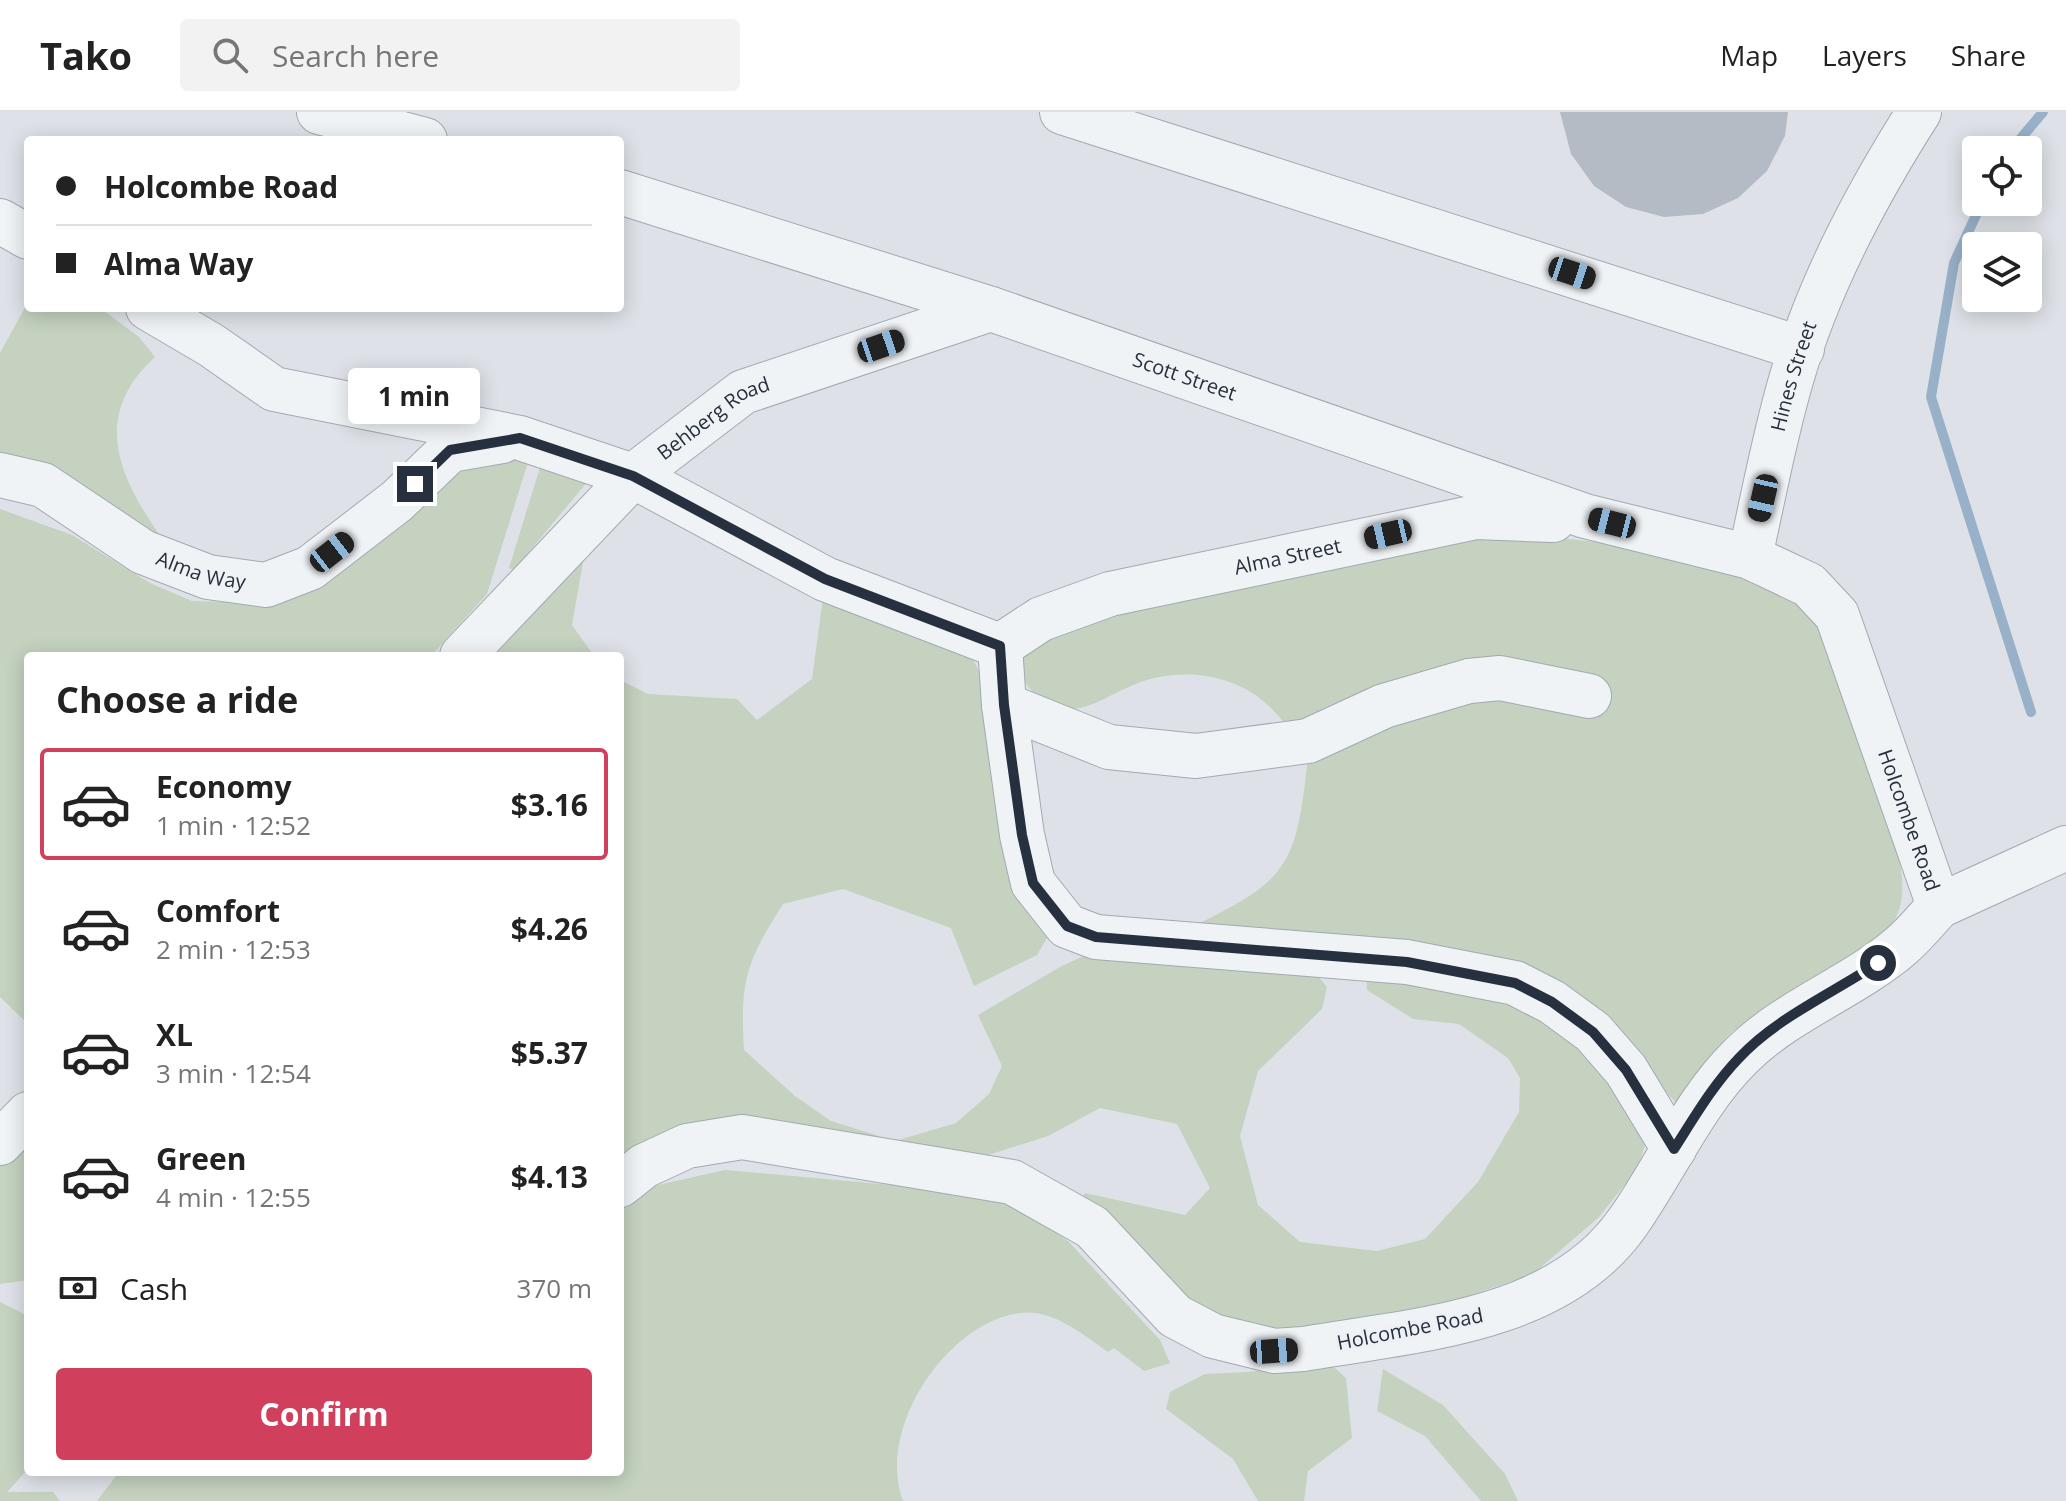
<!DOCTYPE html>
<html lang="en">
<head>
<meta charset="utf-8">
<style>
	body { margin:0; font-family:"Open Sans",sans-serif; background:#f2f2f2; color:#222; height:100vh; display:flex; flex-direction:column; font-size:30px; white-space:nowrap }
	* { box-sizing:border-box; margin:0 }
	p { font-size:26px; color:#767676 }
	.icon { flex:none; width:44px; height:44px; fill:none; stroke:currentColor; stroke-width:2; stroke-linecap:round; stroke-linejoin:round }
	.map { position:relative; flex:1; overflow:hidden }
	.sheet { position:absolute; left:24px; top:540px; width:600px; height:824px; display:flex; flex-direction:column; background:#fff; border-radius:8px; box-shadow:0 4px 20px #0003 }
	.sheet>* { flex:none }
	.hud { position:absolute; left:24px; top:24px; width:600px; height:176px; border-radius:8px; box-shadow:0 4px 20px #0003; display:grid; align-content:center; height:176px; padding:0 32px; background:#fff }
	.fabs { position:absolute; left:1962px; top:24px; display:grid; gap:16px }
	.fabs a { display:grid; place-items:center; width:80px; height:80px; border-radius:8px; background:#fff; box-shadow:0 4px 20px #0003; font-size:40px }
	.end { position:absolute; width:36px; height:36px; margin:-18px; border:10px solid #27303f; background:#fff; box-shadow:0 0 0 4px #fff }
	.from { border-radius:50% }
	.bubble { position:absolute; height:56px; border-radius:8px; background:#fff; box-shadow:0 4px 20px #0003; font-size:26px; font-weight:700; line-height:56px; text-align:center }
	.car { position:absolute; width:24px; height:48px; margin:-24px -12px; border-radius:10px; box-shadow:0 0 6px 2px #0007; background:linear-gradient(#222 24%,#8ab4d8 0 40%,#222 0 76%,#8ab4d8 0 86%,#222 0) }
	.hud b { display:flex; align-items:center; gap:28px; height:76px; font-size:30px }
	.hud b+b { border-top:2px solid #e0e0e0 }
	.hud i { width:20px; height:20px; background:#222 }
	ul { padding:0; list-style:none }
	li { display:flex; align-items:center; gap:24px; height:112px; margin:0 16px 12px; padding:0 16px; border:4px solid transparent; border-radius:8px }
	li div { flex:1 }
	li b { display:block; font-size:30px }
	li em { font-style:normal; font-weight:700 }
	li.on { border-color:#d03f5b }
	li>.icon { width:72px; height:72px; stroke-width:1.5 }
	h2 { padding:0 32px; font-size:36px; line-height:96px }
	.pay { display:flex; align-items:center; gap:20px; height:88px; padding:0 32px; font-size:30px }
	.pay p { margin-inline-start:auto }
	.cta { display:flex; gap:16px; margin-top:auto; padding:16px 32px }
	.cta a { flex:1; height:92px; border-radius:8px; background:#d03f5b; color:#fff; font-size:32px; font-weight:700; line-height:92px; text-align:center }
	header { display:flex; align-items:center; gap:48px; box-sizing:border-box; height:112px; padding:0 40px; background:#fff; border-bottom:2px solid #e0e0e0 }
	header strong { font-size:38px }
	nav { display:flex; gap:44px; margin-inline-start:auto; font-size:28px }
	.search { width:560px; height:72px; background:#f2f2f2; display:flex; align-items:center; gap:20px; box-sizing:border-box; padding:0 28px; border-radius:8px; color:#767676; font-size:30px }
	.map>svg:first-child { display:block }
	.green { fill:#c4d2bf }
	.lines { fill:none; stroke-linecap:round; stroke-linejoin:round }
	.stream { stroke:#98b1c9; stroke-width:10 }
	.building { fill:#b5bbc5 }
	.minor-casing { stroke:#a3a9b2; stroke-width:46 }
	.minor { stroke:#f0f3f6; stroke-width:44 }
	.route { stroke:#27303f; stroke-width:10 }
	.labels { text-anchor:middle; stroke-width:6; stroke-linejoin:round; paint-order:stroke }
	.street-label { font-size:20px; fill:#27303f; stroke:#edf1f5 }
</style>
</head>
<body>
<header>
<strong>Tako</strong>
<div class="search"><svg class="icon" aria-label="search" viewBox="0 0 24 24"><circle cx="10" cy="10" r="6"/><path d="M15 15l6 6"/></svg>Search here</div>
<nav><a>Map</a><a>Layers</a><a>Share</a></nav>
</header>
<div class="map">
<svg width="2066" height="1389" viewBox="0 0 2066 1389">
	<rect width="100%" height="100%" fill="#dee2e8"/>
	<g class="green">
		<path d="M28,190v6h72l39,29 16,20c-75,68 -24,139 23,204l-178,-79v-129z"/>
		<path d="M509,346l19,4 -41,132 -56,62h-403v380l-1,-13 -27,-26v-488l72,26 78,48 42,18 64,2 187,-124 46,-18z"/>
		<path d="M542,349l51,14 -79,95 -5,-2z"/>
		<path d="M1498,422c94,7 275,13 328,104 7,11 10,27 15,40 11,32 22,65 33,97 12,36 40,104 23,140 -21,47 -118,86 -161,114 -19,13 -43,56 -58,76l-82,-90 -414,-83c105,-52 114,-59 126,-176 -12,-16 -24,-36 -38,-49 -35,-34 -88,-40 -132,-24 -38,15 -48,31 -92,26l-27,-34 7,-32 18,-14z"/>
		<path d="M585,439l-13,74 22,31h-107z"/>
		<path d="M824,478c22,8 126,41 137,52 36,36 77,238 86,296l-10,17 -63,31 -23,-58 -108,-39 -60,15c-37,58 -43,77 -39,146l51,46 36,25 64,20 61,-18 33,-29 13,-28 -24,-51 82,-48 32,-15 222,19 13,16 -5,22 -64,62 -18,65 18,69 42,37 77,9 48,-12 53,-57 41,-70 1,-34 -12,-20 -49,-34 -46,-5 -46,-29 -1,-19 121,19 65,28 77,85 16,42 -7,23 -39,49 -66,57 -83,28 -175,31h-52l-145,-130 7,-10 100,22 25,-27 -33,-64 -77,-16 -52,28 -88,28 -230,-19 -110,27v-492l28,14 89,5 20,21 55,-41z"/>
		<path d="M28,1017v151l-28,4v-126z"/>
		<path d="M725,1058l245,22 40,10 58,39 92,99 10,23 -26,8 -30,-23 -6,4c-26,-18 -55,-43 -88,-39 -75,10 -144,118 -117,188h-806l22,-29h501v-273l20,-10z"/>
		<path d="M0,1190l28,14v153l-21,23h46l7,9h-60z"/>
		<path d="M1327,1249l19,17 6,60 -44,33 -4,30h-46l-25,-42 -67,-50 4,-17 35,-18 42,-2z"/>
		<path d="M1383,1257l60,36 62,69 13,27h-37l-56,-65 -48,-25z"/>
	</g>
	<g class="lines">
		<g class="stream">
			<path d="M2011,38l32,-38"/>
			<path d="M1982,90l-28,61 -23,134 100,315"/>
		</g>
	</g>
	<path class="building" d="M1560,0h228l-3,24 -18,35 -29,27 -35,16 -39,3 -38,-10 -32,-21 -23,-32z"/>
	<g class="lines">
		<defs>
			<g id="minor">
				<path d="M319,0l106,28"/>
				<path d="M1062,0l740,237"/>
				<path id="s1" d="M620,80l371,117 594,207 165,41 59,28 28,30 102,291c-12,13 -24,28 -38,40 -49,42 -114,64 -160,110 -47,46 -75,112 -113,166 -70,101 -215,108 -325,127l-29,2 -61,-15 -38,-20 -83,-89 -80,-45 -270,-45 -55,9 -43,20 -24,19"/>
				<path d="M0,109l28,16"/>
				<path d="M148,196l63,37 63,44 246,49 113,38 192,103 175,67"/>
				<path id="s2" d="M0,363l43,10 100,67 65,25 58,8 44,-17 87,-67 53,-51 52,-9"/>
				<path id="s3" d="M1750,445c13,-59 24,-119 41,-177 27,-95 75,-185 128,-268"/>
				<path d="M1000,534l4,59 18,130 11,48 34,43 29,11 311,25 108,21 37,19 41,30 33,38 48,79"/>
				<path id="s4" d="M1000,534l41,-27 69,-25 366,-77 77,3"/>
				<path id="s5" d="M462,544l171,-180 110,-84 248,-83"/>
				<path d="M1004,593l105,42 87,9 112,-15 76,-35 85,-25 31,-3 89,18"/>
				<path d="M1939,794l127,-58"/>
				<path d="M0,1031l28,-29"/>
			</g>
		</defs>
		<use href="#minor" class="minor-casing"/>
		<use href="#minor" class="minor"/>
	</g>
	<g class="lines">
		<path class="route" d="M415,372l35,-34 70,-12 113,38 192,103 175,67 4,59 18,130 11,48 34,43 29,11 311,25 108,21 37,19 41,30 33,38 48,79c20,-31 39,-64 65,-91 37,-40 94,-65 139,-95"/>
	</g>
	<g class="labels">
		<g class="street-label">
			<text dy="7" stroke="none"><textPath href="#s1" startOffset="594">Scott Street</textPath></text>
			<text dy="7" stroke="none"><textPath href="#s3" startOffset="186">Hines Street</textPath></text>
			<text dy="7" stroke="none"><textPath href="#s5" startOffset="348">Behberg Road</textPath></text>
			<text dy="7" stroke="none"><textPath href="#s4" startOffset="304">Alma Street</textPath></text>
			<text dy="7" stroke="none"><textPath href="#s2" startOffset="226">Alma Way</textPath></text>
			<text dy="7" stroke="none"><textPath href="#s1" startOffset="1512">Holcombe Road</textPath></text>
			<text transform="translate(1410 1217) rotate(-11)" y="7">Holcombe Road</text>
		</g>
	</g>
</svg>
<div class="fabs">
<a><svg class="icon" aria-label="locate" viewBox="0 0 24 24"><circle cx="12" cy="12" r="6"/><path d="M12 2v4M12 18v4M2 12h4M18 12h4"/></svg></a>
<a><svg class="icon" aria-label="layers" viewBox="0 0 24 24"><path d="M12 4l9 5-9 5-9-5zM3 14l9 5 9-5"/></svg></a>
</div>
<i class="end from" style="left:1878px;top:851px"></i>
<i class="end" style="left:415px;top:372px"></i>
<div class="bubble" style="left:348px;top:256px;width:132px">1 min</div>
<i class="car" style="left:1572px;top:161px;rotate:108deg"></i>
<i class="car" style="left:881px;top:234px;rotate:71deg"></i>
<i class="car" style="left:1763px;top:386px;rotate:193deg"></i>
<i class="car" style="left:1612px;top:411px;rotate:284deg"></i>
<i class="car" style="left:1388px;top:422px;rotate:257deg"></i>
<i class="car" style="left:332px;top:440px;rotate:52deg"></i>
<i class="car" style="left:1274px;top:1239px;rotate:86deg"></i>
<div class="hud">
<b><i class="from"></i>Holcombe Road</b>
<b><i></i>Alma Way</b>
</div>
<section class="sheet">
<h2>Choose a ride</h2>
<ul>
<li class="on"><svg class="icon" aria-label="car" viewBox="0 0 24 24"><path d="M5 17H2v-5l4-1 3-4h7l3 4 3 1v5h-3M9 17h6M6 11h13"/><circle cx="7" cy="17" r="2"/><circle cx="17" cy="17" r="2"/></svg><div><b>Economy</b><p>1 min · 12:52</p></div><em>$3.16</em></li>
<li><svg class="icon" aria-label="car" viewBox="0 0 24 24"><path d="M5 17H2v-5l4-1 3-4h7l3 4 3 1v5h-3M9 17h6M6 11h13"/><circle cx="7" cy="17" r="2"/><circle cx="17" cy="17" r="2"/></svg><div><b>Comfort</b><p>2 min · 12:53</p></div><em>$4.26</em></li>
<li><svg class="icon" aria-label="car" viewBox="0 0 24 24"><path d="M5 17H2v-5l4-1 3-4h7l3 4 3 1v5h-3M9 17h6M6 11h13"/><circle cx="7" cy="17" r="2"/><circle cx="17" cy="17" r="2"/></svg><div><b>XL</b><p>3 min · 12:54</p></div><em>$5.37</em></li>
<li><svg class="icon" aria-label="car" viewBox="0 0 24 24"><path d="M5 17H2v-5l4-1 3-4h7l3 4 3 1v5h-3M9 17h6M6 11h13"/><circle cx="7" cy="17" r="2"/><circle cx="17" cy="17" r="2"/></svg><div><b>Green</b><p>4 min · 12:55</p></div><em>$4.13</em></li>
</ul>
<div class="pay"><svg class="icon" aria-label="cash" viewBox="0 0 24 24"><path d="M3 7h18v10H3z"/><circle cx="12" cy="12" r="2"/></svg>Cash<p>370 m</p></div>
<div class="cta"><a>Confirm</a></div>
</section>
</div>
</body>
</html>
